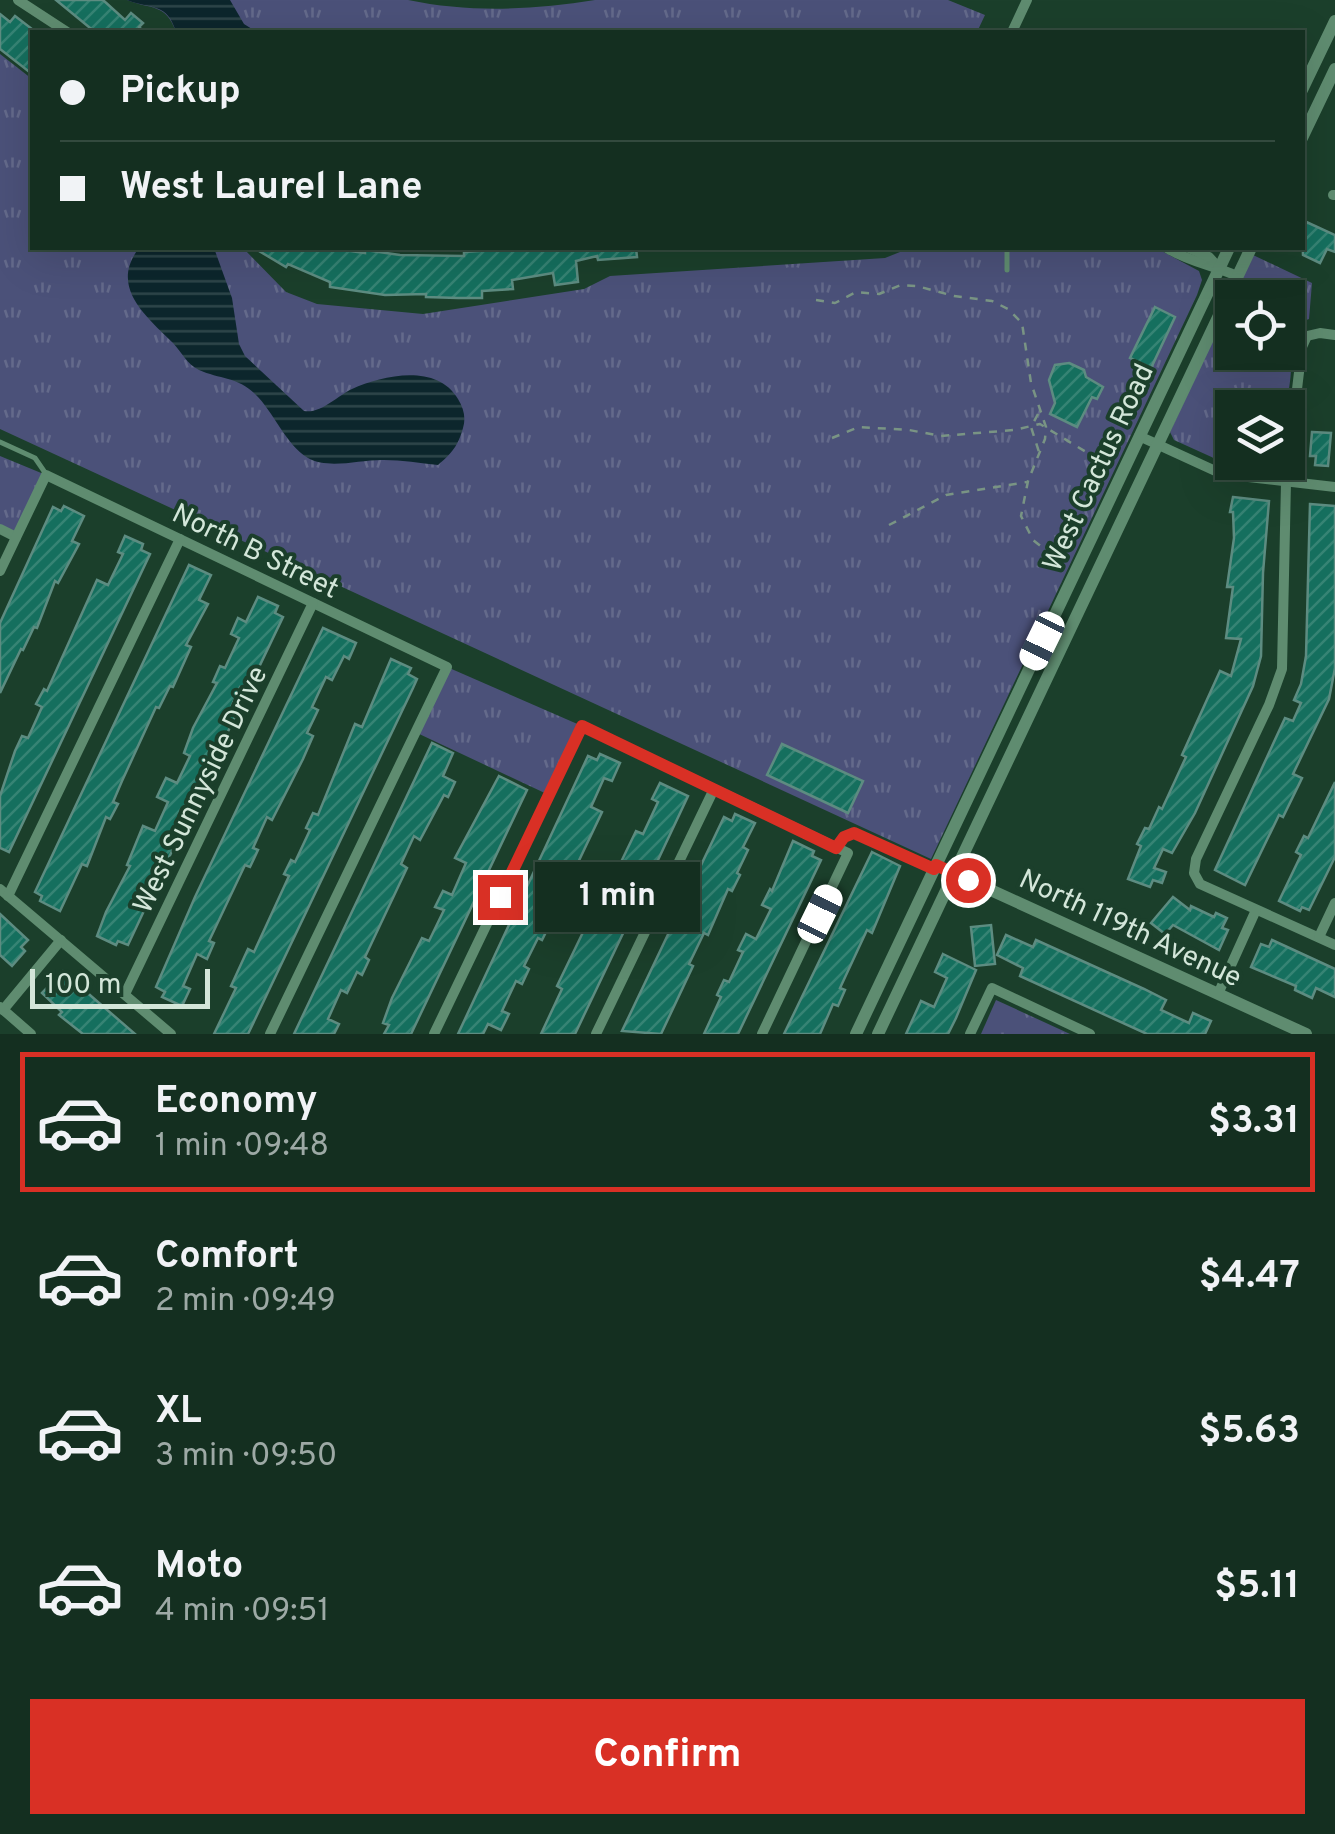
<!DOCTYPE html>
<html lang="en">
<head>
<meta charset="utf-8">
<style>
	body { margin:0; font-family:Overpass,sans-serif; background:#213b2d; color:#f1f3f6; height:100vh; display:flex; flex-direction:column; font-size:38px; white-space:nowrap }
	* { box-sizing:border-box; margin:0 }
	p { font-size:32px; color:#9da9a5 }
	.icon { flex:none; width:55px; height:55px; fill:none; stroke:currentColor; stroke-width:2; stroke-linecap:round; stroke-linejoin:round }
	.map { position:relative; height:1034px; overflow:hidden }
	.details { display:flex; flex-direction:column; background:#142f20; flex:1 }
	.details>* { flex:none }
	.banner { position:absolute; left:30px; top:30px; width:1275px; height:220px; border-radius:0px; box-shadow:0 10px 40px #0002,0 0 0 2px #334a3e; display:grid; align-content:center; height:220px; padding:0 30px; background:#142f20 }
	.fabs { position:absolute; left:1215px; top:280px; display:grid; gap:20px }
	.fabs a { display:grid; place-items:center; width:90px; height:90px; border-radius:0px; background:#142f20; box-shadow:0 10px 40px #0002,0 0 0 2px #334a3e; font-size:50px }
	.scale { position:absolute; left:30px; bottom:25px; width:180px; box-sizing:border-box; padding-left:10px; border:5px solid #d3e6d9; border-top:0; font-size:28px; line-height:35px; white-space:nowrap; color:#d3e6d9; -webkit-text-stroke:8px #1b3f2b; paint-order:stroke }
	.end { position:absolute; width:45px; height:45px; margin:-22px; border:12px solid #d93025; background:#fff; box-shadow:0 0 0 5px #fff }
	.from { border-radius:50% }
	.bubble { position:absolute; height:70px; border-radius:0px; background:#142f20; box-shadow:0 10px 40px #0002,0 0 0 2px #334a3e; font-size:32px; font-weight:700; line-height:70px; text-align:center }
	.car { position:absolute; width:30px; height:60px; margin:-30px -15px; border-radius:12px; box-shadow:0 0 8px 2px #0007; background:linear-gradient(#fff 24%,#345 0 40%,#fff 0 76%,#345 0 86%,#fff 0) }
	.banner b { display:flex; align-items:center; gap:35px; height:95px; font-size:38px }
	.banner b+b { border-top:2px solid #334a3e }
	.banner i { width:25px; height:25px; background:#f1f3f6 }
	ul { padding:18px 0 0; list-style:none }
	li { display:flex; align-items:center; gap:30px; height:140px; margin:0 20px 15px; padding:0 10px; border:5px solid transparent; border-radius:0px }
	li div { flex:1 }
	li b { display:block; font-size:38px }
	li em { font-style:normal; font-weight:700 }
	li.selected { border-color:#d93025 }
	li>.icon { width:90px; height:90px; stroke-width:1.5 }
	.action { display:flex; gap:20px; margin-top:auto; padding:20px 30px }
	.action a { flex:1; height:115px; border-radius:0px; background:#d93025; color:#fff; font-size:40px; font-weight:700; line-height:115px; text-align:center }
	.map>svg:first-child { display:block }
	.grass { fill:url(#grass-tufts) }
	.water { fill:url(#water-rules) }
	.building { fill:url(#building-hatch); stroke:#5d8c81; stroke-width:2.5 }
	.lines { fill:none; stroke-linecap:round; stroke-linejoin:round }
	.path { stroke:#799484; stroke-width:2.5; stroke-dasharray:8 8; stroke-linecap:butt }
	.service { stroke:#5f8c70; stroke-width:5 }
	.minor { stroke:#5f8c70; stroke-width:10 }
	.tertiary { stroke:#5f8c70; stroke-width:12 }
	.route { stroke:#d93025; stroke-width:12 }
	.labels { text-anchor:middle; stroke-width:8; stroke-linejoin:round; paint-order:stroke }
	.street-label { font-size:28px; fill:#d3e6d9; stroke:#1b3f2b }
</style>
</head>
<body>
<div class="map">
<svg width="1335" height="1034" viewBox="0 0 1335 1034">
	<defs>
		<pattern id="grass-tufts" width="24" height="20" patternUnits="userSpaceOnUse" patternTransform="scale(2.5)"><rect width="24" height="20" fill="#4b5179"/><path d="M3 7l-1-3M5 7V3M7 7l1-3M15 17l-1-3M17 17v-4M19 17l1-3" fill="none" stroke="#646a8b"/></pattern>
		<pattern id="water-rules" width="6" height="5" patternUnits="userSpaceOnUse" patternTransform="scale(2.5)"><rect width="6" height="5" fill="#0c262c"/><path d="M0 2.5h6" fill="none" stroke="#2e464a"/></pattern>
		<pattern id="building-hatch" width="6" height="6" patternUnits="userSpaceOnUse" patternTransform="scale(2.5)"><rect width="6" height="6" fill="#156f5e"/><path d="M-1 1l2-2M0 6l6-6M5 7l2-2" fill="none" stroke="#368474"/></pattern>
	</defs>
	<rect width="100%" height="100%" fill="#1b3f2b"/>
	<g class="grass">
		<path d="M127,0h281c62,13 124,10 187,0h353l37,15 -8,17h-801c-10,-29 -24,-22 -49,-32z"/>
		<path d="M0,54l32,25v169h211l43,44 31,12 106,10 161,-25 26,-13 275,-18 15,-6 2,-4h254l43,23 3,9 -5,15 -266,564 -931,-430z"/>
		<path d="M1253,255l59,28 -3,36c-25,8 -17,28 -18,48 0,13 -3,27 -5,40l-54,1v54l48,1 -8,6 -45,-5 -53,-24 -4,-8 62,-134v54h56v-54h-55z"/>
		<path d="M0,456l46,19 -30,62 -16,-8z"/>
		<path d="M447,667l135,59 -33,69 -134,-63z"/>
		<path d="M996,1000l74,34h-89z"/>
	</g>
	<g class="water">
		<path d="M127,0h103l14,24 13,8h-81c-9,-30 -24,-22 -49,-32z"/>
		<path d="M139,248h75l18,50 7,46 6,12 59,55c17,3 33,-15 48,-22 31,-14 85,-26 106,10 6,10 8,19 5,29 -5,18 -11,25 -25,37 -18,-2 -36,-5 -54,-5 -22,-1 -55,10 -76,-2 -23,-14 -34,-46 -53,-64 -17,-17 -36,-15 -56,-24 -12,-6 -17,-17 -26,-27 -27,-27 -64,-56 -34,-95z"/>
	</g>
	<g class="building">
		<path d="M56,0h47l22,20 6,-7 12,10 -4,4 5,5h-49z"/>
		<path d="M0,14l10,8 5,-6 17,13v45l-32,-25z"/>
		<path d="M1302,220l33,15v17l-8,-3 -7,14 -17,-8z"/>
		<path d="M254,248h75l36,5v-3l35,5 64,1v-4l60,-4h112l1,9 -39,3 -1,-4 -21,5 2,21 -23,3 -2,-12 -41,7 1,9 -31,2v7h-24l-32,-1v-3l-41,1 -55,-8v-5l-42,-18 -2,3z"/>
		<path d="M1155,307l20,10 -24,51 -21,-10z"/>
		<path d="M1069,363l15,7 2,7 17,10 -6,12 -5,-2 -15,30 -27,-13 5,-11 -6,-23 6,-15z"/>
		<path d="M1312,432l19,1 -3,33 -13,-1 1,-9h-6z"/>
		<path d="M1233,497l36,4 -6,72 -2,83 -8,30 -58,127 -23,40 -9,-4 -9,19 12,4 -4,11 -9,-3 -3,7 -22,-8 13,-33 -4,-2 8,-16 4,1 10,-22 3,2 24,-52 -4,-2 38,-84 11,5 10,-37 -15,-1 7,-51h-6l7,-49 -1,-26h-3z"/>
		<path d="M1310,504l25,2v162l-6,31 -36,75 9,4 -19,39 -4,-2 -34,70 -30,-15 70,-152 8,3 8,-18 -7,-3 7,-16 5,-28z"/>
		<path d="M64,506l20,10 -12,25 7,3 -21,39 -3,-2 -18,47 -3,-1 -11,23 -2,-1 -21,44v-70l53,-116 8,4z"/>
		<path d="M125,536l18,8 -2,6 9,4 -141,298 -9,-4v-52l15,-45 7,-15 6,2 14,-31 -6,-3 8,-15 3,2 50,-111 11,5 15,-31 -5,-2z"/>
		<path d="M189,565l22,10 -12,25 9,4 -22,41 5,2 -18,40 -3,-1 -11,22 -3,-1 -34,74 -9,21 5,2 -8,15 -4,-2 -19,49 -5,-2 -22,47 -20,-10 2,-5 -7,-4z"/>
		<path d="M258,597l20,9 -3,7 8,4 -35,73 -8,-3 -8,18 7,3 -111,237 -10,-4 -2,4 -19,-9 9,-24 24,-46 -3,-1 16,-39 12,5 13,-29 -11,-5 9,-19 11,5 13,-27 -6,-3 9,-25 24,-45 -4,-1 7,-16 5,2 14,-30 -8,-4 7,-16 8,4z"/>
		<path d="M323,628l33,15 -7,16 -5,-3 -12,24 -6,-3 -14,30 6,3 -11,23 6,3 -10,23 -31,61 -5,-3 -14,31 5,2 -8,17 -5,-2 -36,76 5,2 -7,16 -10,-5 -14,32 7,3 -8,17 -20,-9 3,-5 -9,-5 39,-90z"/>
		<path d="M391,659l20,9 -3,6 9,5 -4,9 -165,346h-34l22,-46 -5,-2 17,-37 6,3 35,-76 -5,-2 7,-14 4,2 15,-32 -4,-2 7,-15 5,2 37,-91 7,3z"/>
		<path d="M432,743l21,10 -10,23 12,6 -7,15 -4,-2 -24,45 -6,-4 -13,28 6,4 -42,89 4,3 -7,15 -5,-3 -10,21 -6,-3 -13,29 11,5 -5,10h-40z"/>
		<path d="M782,744l81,37 -15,32 -81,-38z"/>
		<path d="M600,754l20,9 -8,18 -8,-3 -13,29 11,5 -29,61 -4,-2 -24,51 5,2 -8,16 -4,-2 -14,28 5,3 -7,15 -6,-3 -14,30 7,3 -8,16 -13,-6 -5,10h-25l130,-278 9,4z"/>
		<path d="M499,776l28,14 -116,244h-27l5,-9 -6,-2 9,-25 30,-60 7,3 15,-31 -9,-3 8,-16 9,4 14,-32 -11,-5z"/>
		<path d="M1335,782v75l-26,53 -7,-3 -2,4 -21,-10 22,-46 -5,-3 8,-16 4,2z"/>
		<path d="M660,783l28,13 -30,64 -83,174h-34l21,-45 -5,-3 30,-62 3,2 46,-95 7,3 15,-32 -6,-3z"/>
		<path d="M735,814l20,9 -12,24 5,3 -11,23 3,2 -8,16 -4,-2 -20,46 -4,-2 -15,31 4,2 -32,68 -39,-3 102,-214 8,4z"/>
		<path d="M793,841l21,10 -2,5 9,4 -83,174h-34l17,-37 -4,-2 7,-15 5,2 14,-30 -5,-2 8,-16 10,5 15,-30 -9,-4 8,-16 2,2z"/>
		<path d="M872,852l28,14 -28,67 -5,-3 -27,58 5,2 -7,16 -5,-2 -13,30h-36z"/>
		<path d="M1173,897l17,13 1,-4 23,11 2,-4 11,5 -5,10 6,2 -9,20 -46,-25 -8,9 -14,-11z"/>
		<path d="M0,914l28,26 -7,7 4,4 -13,15 -12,-11z"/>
		<path d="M991,925l4,39 -20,2 -4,-39z"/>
		<path d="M1006,935l27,12 3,-7 108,49 22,11 -5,10 28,13 4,-10 18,8 -6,13h-58l-127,-58 3,-8 -26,-13z"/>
		<path d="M1272,940l63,29v28l-19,-9 -4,10 -17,-8 1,-4 -45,-19 10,-23 8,3z"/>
		<path d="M943,954l33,16 -20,48 -8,16h-42l15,-33 13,6 13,-29 -12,-6z"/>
		<path d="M63,971l28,25 44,38h-52l-24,-19 3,-3 -20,-19z"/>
	</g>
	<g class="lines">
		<g class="path">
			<path d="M816,300l19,3 21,-11 23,2 22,-9 16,1 37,10 38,5 16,8 14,14 9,60 15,44 -1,12 -17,42 -7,35 12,24 14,11"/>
			<path d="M1038,414l-7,13 8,25"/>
			<path d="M832,438l27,-11 50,3 32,6 73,-6 26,-6 61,37"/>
			<path d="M889,525l57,-30 81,-13"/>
		</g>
		<g class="service">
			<path d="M1007,248v22"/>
			<path d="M0,442l35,16 11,16"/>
			<path d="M836,847l8,-10 10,-4 77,35"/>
		</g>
		<g class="minor">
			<path d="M18,0l49,32"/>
			<path d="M1012,32l15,-32"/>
			<path d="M1333,195h2"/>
			<path d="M1167,248c22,14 46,17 70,28"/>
			<path d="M1189,248l20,9 9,10"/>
			<path d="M1335,335l-15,-2 -13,3 -5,11 -16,135 -4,187 -13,36 -73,154 -2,14 6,11 135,61"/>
			<path d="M1139,436l83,38 113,13"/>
			<path d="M0,529l16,8"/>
			<path d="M0,571l46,-96 401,192 -177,367"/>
			<path d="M0,889l171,145"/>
			<path d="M8,896l172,-357"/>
			<path d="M1319,937l16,-34"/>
			<path d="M125,994l188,-391"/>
			<path d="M1218,994l38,-84"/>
			<path d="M0,1007l31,27"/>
			<path d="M3,1010l58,-70"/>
			<path d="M434,1034l148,-308 266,127 -86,181"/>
			<path d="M596,1034l118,-245"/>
			<path d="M970,1034l22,-46 98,46"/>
		</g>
		<g class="tertiary">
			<path d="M1302,90l33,-69"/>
			<path d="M1302,138l33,-69"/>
			<path d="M949,871l357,163"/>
			<path d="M856,1034l373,-786"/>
			<path d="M878,1034l373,-786"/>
		</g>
	</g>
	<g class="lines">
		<path class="route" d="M500,897l82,-171 254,122 8,-11 10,-4 80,36 2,-4 32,15"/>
	</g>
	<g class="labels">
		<g class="street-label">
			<text transform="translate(1097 467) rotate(-65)" y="10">West Cactus Road</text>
			<text transform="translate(256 550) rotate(26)" y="10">North B Street</text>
			<text transform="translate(199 789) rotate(-64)" y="10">West Sunnyside Drive</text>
			<text transform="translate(1131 927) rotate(25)" y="10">North 119th Avenue</text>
		</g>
	</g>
</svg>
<div class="fabs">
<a><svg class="icon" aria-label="locate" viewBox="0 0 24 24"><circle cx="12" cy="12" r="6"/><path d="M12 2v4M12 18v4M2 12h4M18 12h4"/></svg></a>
<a><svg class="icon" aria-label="layers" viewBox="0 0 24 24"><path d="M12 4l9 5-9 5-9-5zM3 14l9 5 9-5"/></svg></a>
</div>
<div class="scale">100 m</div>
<i class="end from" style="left:968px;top:880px"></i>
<i class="end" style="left:500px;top:897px"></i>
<div class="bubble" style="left:535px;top:862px;width:165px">1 min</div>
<i class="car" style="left:1042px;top:641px;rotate:206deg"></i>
<i class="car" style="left:820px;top:914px;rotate:26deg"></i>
<div class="banner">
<b><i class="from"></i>Pickup</b>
<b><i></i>West Laurel Lane</b>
</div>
</div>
<section class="details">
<ul>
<li class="selected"><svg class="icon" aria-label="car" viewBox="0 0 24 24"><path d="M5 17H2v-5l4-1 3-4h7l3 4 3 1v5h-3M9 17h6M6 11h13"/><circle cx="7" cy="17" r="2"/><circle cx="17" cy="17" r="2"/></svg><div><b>Economy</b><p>1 min · 09:48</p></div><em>$3.31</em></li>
<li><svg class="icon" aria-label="car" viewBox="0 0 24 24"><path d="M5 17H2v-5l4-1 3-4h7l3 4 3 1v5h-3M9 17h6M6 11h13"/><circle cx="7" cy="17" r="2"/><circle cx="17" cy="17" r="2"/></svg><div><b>Comfort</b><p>2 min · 09:49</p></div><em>$4.47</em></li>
<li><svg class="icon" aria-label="car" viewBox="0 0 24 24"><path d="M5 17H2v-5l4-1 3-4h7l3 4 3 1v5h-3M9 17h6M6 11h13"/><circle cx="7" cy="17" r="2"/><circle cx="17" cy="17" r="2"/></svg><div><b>XL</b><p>3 min · 09:50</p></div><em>$5.63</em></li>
<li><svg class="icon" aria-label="car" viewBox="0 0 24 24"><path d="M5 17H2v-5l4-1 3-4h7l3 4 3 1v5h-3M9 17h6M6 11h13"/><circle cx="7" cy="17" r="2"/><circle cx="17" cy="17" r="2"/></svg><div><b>Moto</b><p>4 min · 09:51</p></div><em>$5.11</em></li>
</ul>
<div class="action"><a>Confirm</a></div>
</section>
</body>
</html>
